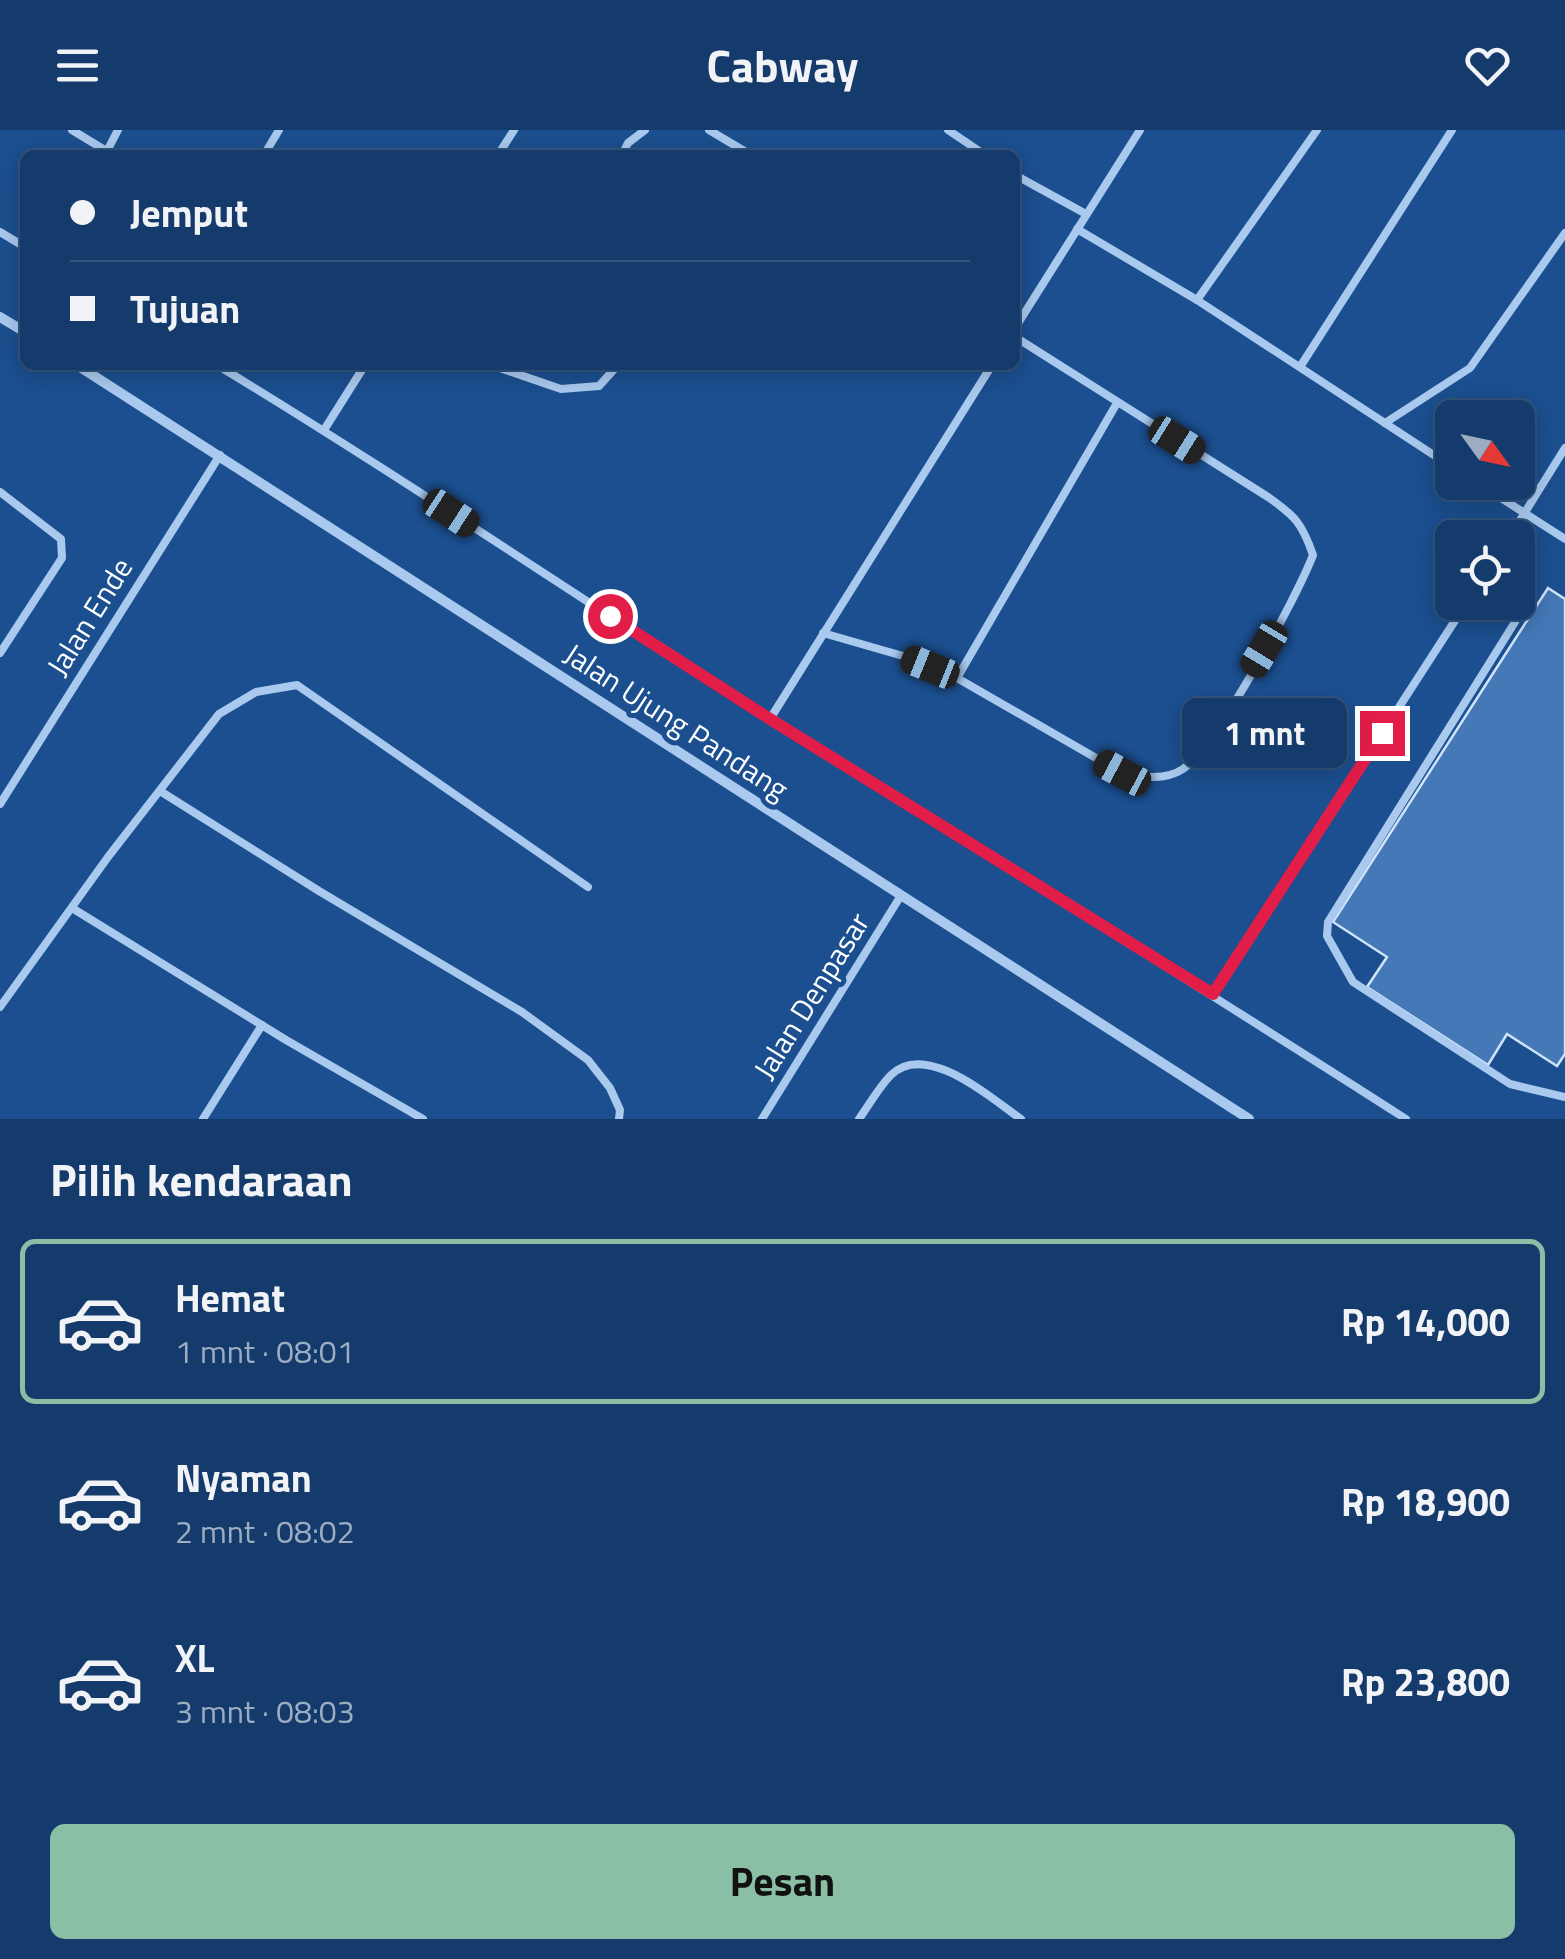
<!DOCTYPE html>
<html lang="id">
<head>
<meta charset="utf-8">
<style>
	body { margin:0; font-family:"Titillium Web",sans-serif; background:#214673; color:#f1f3f6; height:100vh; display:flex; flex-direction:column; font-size:38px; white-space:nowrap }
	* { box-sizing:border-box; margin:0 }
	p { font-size:32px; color:#9dadc1 }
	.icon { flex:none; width:55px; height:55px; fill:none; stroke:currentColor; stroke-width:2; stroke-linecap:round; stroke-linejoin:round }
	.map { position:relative; height:989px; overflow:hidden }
	.details { display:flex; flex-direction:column; background:#143b6b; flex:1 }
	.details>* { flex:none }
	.banner { position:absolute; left:20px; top:20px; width:1000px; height:220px; border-radius:15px; box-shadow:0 5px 25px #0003,0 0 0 2px #33557e; display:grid; align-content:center; height:220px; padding:0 50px; background:#143b6b }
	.needle { width:65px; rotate:123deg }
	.tools { position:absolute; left:1435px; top:270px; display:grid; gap:20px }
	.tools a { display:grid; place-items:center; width:100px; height:100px; border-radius:15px; background:#143b6b; box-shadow:0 5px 25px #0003,0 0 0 2px #33557e; font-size:50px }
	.end { position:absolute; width:45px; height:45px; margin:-22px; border:12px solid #e11d48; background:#fff; box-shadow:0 0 0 5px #fff }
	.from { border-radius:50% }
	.bubble { position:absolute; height:70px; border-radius:15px; background:#143b6b; box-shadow:0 5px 25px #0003,0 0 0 2px #33557e; font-size:32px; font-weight:700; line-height:70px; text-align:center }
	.car { position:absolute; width:30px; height:60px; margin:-30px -15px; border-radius:12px; box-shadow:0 0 8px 2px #0007; background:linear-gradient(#222 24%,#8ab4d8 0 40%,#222 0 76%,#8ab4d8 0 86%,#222 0) }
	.banner b { display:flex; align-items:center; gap:35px; height:95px; font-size:38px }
	.banner b+b { border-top:2px solid #33557e }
	.banner i { width:25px; height:25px; background:#f1f3f6 }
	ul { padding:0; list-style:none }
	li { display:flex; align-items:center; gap:30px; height:165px; margin:0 20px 15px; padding:0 30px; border:5px solid transparent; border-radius:15px }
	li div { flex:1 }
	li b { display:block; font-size:38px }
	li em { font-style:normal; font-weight:700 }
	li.on { border-color:#8abfa5 }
	li>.icon { width:90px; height:90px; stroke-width:1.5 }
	h2 { padding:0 50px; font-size:45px; line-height:120px }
	.action { display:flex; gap:20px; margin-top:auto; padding:20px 50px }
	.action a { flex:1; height:115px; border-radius:15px; background:#8abfa5; color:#111; font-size:40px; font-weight:700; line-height:115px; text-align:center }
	header { display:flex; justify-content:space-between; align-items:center; height:130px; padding:0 50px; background:#143b6b; font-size:45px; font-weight:700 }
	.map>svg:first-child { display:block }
	.building { fill:#4478b7; stroke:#cfe3fa; stroke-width:2.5 }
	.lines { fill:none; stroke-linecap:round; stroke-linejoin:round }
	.lane { stroke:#a9c9ee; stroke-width:8 }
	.street { stroke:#a9c9ee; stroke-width:10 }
	.route { stroke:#e11d48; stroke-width:12 }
	.labels { text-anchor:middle; stroke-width:10; stroke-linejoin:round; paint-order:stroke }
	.street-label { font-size:30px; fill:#fff; stroke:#1b4f8f }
</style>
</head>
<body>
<header><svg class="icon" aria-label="menu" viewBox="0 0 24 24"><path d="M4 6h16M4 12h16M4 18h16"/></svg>Cabway<svg class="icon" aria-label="heart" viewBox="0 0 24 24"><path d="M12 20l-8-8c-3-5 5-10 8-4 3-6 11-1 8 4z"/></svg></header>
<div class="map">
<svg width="1565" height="989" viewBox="0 0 1565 989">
	<rect width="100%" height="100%" fill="#1b4f8f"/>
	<path class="building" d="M1548,458l17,11v455l-8,12 -50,-32 -19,31 -121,-78 20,-30 -54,-35z"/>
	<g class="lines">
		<g class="lane">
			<path d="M72,0l41,25"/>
			<path d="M709,0l42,25"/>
			<path d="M948,0l37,25"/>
			<path d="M107,21l11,-21"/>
			<path d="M264,25l15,-25"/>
			<path d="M498,25l16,-25"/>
			<path d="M622,25l6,-12 17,-13"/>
			<path d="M1015,45l71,39"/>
			<path d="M1077,99l120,71 255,167"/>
			<path d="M0,102l25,15"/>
			<path d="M1197,170l120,-170"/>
			<path d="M1015,198l125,-198"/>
			<path d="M217,235c188,114 369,238 555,355 211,133 424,264 634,399"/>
			<path d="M491,235l70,24 38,-3 19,-21"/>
			<path d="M1300,237l152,-237"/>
			<path d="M1385,293l85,-55 95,-135"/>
			<path d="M324,300l41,-65"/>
			<path d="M1476,352l89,57"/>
			<path d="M0,362l61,47 1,19 -62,95"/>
			<path d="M1509,408l56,-90"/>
			<path d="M1515,492l-187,300 -1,14 26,46 157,102 55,13"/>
			<path d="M823,503l80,23 54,22 165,95c20,4 43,8 61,-4 34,-24 114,-172 130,-214 -11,-32 -18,-39 -45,-58l-253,-160"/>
			<path d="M957,548l160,-275"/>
			<path d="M770,589l222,-354"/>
			<path d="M160,661l159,100 203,121 66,48 22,28 10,22 -1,9"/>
			<path d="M0,674l220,-349"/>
			<path d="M72,778l214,132 137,79"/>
			<path d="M1213,865l254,-393"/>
			<path d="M0,877l108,-150 111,-143 37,-22 41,-7 291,202"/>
			<path d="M203,989l59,-94"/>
			<path d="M762,989l138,-222"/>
			<path d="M859,989c10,-14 20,-32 32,-44 35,-35 101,24 130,44"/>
		</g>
		<g class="street">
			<path d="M0,187l25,15"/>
			<path d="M77,235l1172,754"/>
		</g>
	</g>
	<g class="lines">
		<path class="route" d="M610,486l160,103 443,275 169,-261"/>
	</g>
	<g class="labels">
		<g class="street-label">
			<text transform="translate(90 487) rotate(-58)" y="10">Jalan Ende</text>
			<text transform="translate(676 592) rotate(33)" y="10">Jalan Ujung Pandang</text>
			<text transform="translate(812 866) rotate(-58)" y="10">Jalan Denpasar</text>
		</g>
	</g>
</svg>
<div class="tools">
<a><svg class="needle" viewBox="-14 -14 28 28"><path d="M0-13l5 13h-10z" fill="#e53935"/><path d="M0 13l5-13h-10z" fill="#9dadc1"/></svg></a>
<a><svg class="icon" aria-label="locate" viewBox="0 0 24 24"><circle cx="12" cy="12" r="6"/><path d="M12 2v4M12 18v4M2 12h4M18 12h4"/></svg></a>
</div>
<i class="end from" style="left:610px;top:486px"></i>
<i class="end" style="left:1382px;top:603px"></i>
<div class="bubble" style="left:1182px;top:568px;width:165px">1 mnt</div>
<i class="car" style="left:1177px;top:310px;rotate:122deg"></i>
<i class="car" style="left:451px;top:383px;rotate:123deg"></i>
<i class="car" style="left:1264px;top:519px;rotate:211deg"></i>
<i class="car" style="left:930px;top:537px;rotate:292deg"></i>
<i class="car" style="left:1122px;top:643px;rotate:298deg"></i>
<div class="banner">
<b><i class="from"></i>Jemput</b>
<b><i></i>Tujuan</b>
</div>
</div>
<section class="details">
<h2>Pilih kendaraan</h2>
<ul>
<li class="on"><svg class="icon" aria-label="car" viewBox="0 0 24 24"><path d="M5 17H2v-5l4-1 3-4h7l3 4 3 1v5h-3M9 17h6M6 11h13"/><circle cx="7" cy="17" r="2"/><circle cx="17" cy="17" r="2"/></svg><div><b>Hemat</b><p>1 mnt · 08:01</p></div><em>Rp 14,000</em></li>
<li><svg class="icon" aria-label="car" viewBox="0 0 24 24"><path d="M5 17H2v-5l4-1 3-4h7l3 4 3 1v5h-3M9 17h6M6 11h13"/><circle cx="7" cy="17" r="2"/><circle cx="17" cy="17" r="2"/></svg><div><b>Nyaman</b><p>2 mnt · 08:02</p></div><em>Rp 18,900</em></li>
<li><svg class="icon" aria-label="car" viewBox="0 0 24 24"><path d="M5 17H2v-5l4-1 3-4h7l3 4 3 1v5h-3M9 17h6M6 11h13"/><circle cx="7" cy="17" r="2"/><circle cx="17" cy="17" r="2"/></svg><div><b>XL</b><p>3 mnt · 08:03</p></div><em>Rp 23,800</em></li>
</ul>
<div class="action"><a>Pesan</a></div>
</section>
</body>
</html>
